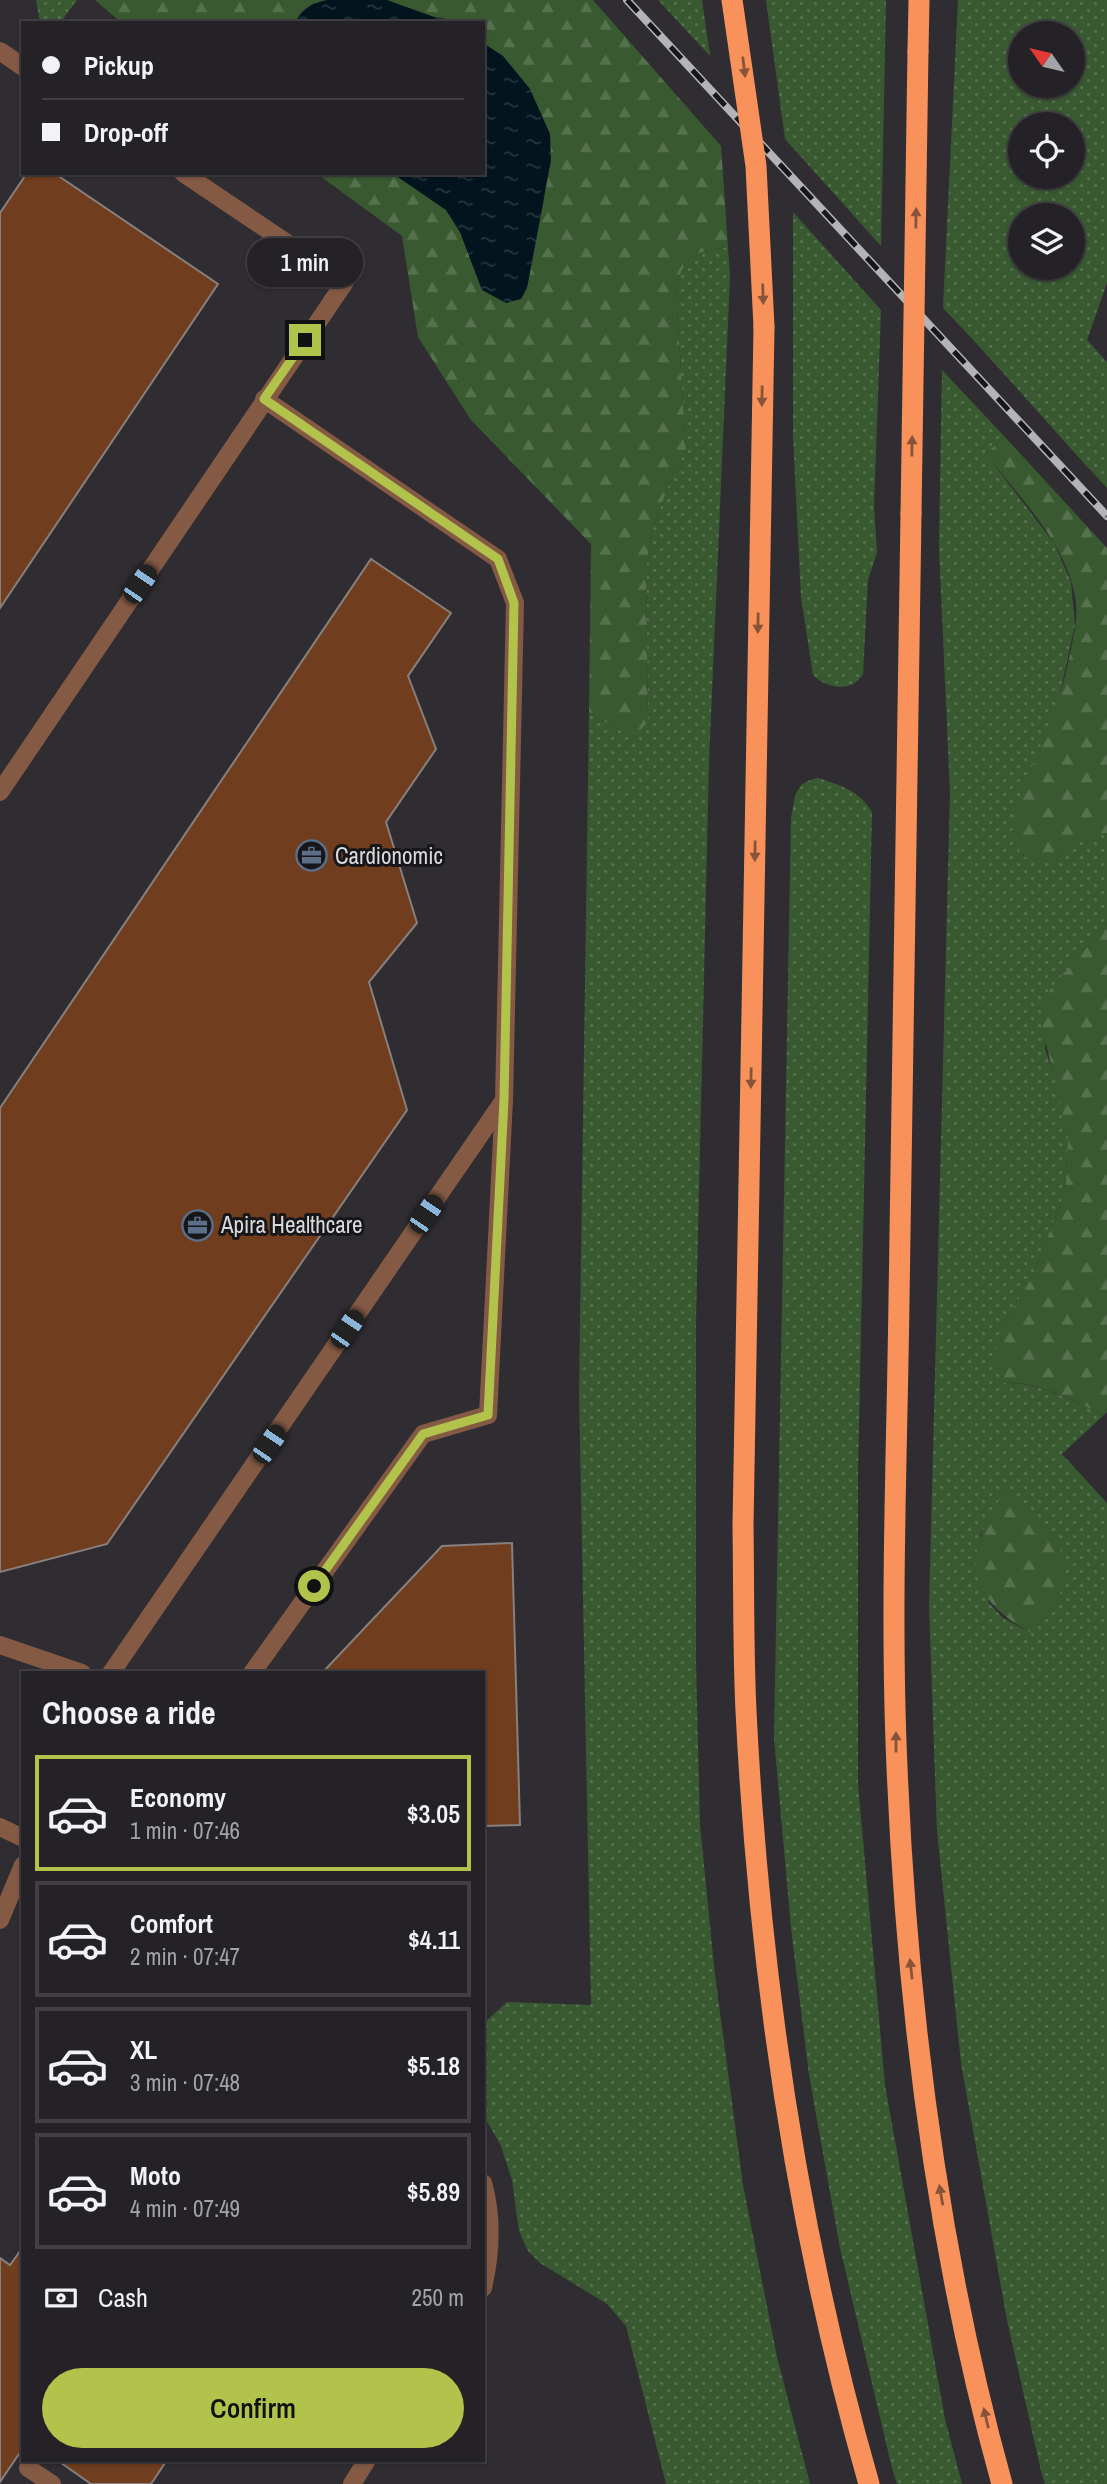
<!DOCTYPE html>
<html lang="en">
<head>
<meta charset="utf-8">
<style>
	body { margin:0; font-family:"Archivo Narrow",sans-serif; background:#2c2a2e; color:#f1f3f6; height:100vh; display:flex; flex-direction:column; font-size:26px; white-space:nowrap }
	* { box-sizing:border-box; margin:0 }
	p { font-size:23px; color:#a3a4a7 }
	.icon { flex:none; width:38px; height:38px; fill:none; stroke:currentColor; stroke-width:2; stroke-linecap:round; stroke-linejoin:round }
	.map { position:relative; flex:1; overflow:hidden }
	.panel { position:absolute; left:21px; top:1671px; width:464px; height:791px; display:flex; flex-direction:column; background:#242226; border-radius:0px; box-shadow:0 2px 5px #0004,0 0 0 2px #413f43 }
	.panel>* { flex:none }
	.banner { position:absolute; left:21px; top:21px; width:464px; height:154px; border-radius:0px; box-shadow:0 2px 5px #0004,0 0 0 2px #413f43; display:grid; align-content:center; height:154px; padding:0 21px; background:#242226 }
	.needle { width:46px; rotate:304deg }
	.controls { position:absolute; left:1008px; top:21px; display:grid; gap:14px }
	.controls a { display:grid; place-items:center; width:77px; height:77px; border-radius:50%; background:#242226; box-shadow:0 2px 5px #0004,0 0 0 2px #413f43; font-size:35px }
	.end { position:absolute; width:32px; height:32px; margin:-16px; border:9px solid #b2c34c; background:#111; box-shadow:0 0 0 4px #111 }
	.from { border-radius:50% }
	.bubble { position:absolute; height:49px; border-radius:24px; background:#242226; box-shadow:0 2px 5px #0004,0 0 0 2px #413f43; font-size:23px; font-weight:600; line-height:49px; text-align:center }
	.car { position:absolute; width:21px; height:42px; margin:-21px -10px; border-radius:9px; box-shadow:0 0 5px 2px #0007; background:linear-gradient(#222 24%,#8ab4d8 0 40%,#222 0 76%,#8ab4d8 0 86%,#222 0) }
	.banner b { display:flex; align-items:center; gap:24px; height:66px; font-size:26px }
	.banner b+b { border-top:2px solid #413f43 }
	.banner i { width:18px; height:18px; background:#f1f3f6 }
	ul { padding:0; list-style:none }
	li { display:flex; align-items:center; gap:21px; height:116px; margin:0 14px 10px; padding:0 7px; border:4px solid #413f43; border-radius:0px }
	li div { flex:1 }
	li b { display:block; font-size:26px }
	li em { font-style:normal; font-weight:600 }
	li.active { border-color:#b2c34c }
	li>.icon { width:63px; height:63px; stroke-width:1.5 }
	h2 { padding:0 21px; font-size:32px; line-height:84px }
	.pay { display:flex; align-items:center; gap:18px; height:77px; padding:0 21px; font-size:26px }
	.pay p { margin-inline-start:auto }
	.cta { display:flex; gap:14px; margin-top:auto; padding:14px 21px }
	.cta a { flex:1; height:80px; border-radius:42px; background:#b2c34c; color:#111; font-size:28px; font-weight:600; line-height:80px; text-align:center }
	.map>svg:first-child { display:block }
	.grass { fill:url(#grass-dots); fill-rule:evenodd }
	.forest { fill:url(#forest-firs) }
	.water { fill:url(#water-ripples) }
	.building { fill:#703d1e; stroke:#87807d; stroke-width:2 }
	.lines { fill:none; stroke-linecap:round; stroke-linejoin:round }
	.service { stroke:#845a45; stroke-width:18 }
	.tertiary { stroke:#845a45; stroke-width:18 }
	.motorway { stroke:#f9915a; stroke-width:21 }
	.rail-casing { stroke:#b4b3b6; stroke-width:8 }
	.rail { stroke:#171618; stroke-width:5; stroke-dasharray:16; stroke-linecap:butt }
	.motorway-bridge { stroke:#f9915a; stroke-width:21 }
	.oneway { fill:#885439 }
	.route { stroke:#b2c34c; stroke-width:9 }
	.labels { text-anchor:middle; stroke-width:6; stroke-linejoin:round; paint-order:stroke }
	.poi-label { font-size:23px; fill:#dad9dc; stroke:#171618; text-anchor:start }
</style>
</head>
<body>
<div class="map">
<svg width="1107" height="2484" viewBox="0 0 1107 2484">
	<defs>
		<pattern id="grass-dots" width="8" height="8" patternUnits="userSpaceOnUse" patternTransform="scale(1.75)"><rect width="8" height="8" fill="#395a31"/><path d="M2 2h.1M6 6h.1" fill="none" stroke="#55714e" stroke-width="1.8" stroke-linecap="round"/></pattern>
		<pattern id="forest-firs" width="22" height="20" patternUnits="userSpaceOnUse" patternTransform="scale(1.75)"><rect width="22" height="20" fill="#395a31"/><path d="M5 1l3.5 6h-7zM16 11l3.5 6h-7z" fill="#55714e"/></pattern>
		<pattern id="water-ripples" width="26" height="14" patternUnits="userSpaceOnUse" patternTransform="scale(1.75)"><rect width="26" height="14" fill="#02151f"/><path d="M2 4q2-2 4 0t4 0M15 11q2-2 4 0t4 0" fill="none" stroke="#26363f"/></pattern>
	</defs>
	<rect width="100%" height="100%" fill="#302d32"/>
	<g class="grass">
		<path d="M36,0h41l-17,23h-20z"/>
		<path d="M658,0h44l8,56z"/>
		<path d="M766,0h120l-5,246 -96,-107z"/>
		<path d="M958,0h149v283l-20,57 20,22v126c-56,-60 -107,-121 -164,-180zM1020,33h53v53h-53zM1020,124h53v53h-53zM1020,215h53v53h-53z"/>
		<path d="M793,212l88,98 -7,196 3,46 -9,28 -5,94c-11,19 -36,15 -50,1l-12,-78 -8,-161z"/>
		<path d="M728,247l2,29 -21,485 -13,559v342l4,163 15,150 28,210 34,172 33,127h-144l-40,-158 -19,-22 -67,-41 -12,-12 -9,-20 -7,-51 -11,-34 -18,-32v-90l24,-22 84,3 -12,-612 10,-680 34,19 25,-11 -2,-155 7,-37 19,-53 14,-26 -10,-160c7,-34 19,-39 52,-43z"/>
		<path d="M942,370l62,66 -18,18 68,89 17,39 4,43 -17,78 -21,55 -15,97c42,24 45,-23 85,-22v90l-56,65 -6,61 14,40 9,47 -3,57 -34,86 -29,47 -1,57c37,-2 70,17 103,32l-42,39 45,49v981h-62l-4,-13 -34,-151 -46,-257 -24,-232 -8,-224 21,-814 -11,-245zM1006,1489l6,7 19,137 -28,-15 -14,-15 -9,-68z"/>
		<path d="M818,778c22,7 42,13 54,34l-14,661v311l27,301 60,334 17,65h-65l-5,-16 -52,-220 -31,-173 -18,-147 -17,-190 17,-919c4,-22 3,-37 27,-41z"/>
	</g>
	<g class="forest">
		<path d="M95,0h498l128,146 7,101c-33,4 -45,9 -52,43l10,160 -14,26 -19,53 -7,37 2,155 -10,12 -15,-1 -34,-19 2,-169 -120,-124 -53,-83 -16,-101 -86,-63h76l54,37 14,22 22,58 39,9 6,-12 17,-88 -41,-143 -20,-13v-20h-32l-7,-5 -130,-15 -13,9 -6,11h-173z"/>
		<path d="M1004,436l103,112v285c-25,-1 -52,36 -70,30 -12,-3 -22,-15 -24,-26 -5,-26 34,-102 43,-131 9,-24 14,-52 19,-77 12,-66 -53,-128 -89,-175z"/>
		<path d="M1107,923v489l-3,3c-33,-15 -66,-35 -103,-32l-6,-28 7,-29 29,-47 34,-86 3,-57 -28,-118 11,-30z"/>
		<path d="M1006,1489l42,41 15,24 -2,38 -30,41c-70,-39 -68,-81 -25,-144z"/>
	</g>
	<g class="water">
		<path d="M327,0h60l64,23h-156c8,-14 16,-20 32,-23z"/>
		<path d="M483,43l20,13 27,33 20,45 1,26 -24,128 -6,11 -15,4 -24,-13 -22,-58 -14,-22 -54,-37h91z"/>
	</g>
	<g class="building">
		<path d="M27,173h27l164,111 -218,324v-395z"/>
		<path d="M371,559l80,54 -43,63 28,73 -50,73 31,101 -48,59 38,128 -300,434 -107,28v-464z"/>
		<path d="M512,1543l8,282 -37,1v-153h-161l120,-127z"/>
		<path d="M23,2247v201l-23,34v-224l10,7z"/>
		<path d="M57,2460h110l-16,24h-60z"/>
	</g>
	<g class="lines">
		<g class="service">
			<path d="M0,51l23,16"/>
			<path d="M0,792l345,-510 -162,-109"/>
			<path d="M0,1645l82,28"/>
			<path d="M111,1673l393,-573"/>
			<path d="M252,1673l171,-239 65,-19 16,-315 11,-497 -17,-44 -234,-160"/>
			<path d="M0,1920l23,-55"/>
			<path d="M28,2468l24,16"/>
		</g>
		<g class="tertiary">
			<path d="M0,1827l23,11"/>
			<path d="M483,2183c10,35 8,70 0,105"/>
			<path d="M352,2484l15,-24"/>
		</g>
		<g class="motorway">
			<path d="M918,51l1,-51"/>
			<path d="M764,327l-21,1199c1,61 0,123 3,185 13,261 51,522 123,773"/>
			<path d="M911,514c-4,262 -8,524 -12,786 -2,155 -9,312 -2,467 10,241 40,484 105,717"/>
		</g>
		<defs>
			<path id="rail" d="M627,0l480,516"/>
		</defs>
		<use href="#rail" class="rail-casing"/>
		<use href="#rail" class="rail"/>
		<g class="motorway-bridge">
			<path d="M732,0l24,166 8,161"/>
			<path d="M911,514l7,-463"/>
		</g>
	</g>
	<defs><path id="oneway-solid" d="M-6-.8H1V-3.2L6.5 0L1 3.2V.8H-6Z" transform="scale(1.75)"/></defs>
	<g class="oneway">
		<use href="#oneway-solid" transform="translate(744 67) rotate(83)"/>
		<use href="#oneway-solid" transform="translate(916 218) rotate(-89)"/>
		<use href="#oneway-solid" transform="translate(763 294) rotate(88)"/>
		<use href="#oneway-solid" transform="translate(762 396) rotate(91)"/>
		<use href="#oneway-solid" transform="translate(912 446) rotate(-89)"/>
		<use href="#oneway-solid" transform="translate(758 623) rotate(91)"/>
		<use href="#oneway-solid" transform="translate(755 851) rotate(91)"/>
		<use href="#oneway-solid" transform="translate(751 1078) rotate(91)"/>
		<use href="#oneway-solid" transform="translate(896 1742) rotate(-90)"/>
		<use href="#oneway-solid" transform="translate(911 1969) rotate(-96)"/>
		<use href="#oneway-solid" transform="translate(941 2195) rotate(-100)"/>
		<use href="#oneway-solid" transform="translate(986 2418) rotate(-103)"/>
	</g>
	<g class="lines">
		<path class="route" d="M305,340l-41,59 234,160 16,44 -10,497 -16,315 -65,19 -109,152"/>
	</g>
	<defs>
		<symbol id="office-ring" viewBox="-11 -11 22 22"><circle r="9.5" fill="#171618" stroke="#5c6f8a" stroke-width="1.5"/><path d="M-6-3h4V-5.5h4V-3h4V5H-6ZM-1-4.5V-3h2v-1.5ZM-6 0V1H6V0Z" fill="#5c6f8a"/></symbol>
	</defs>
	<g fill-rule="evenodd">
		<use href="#office-ring" x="294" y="838" width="35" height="35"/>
		<use href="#office-ring" x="180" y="1208" width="35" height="35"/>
	</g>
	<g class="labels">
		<g class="poi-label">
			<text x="335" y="864">Cardionomic</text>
			<text x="221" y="1233">Apira Healthcare</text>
		</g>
	</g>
</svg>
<div class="controls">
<a><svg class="needle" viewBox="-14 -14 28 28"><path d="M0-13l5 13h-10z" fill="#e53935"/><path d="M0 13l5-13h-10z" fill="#a3a4a7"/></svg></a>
<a><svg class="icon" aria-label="locate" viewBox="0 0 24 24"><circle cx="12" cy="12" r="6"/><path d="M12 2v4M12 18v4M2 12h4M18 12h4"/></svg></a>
<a><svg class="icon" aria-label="layers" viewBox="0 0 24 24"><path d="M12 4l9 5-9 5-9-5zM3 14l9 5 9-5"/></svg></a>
</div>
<i class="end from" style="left:314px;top:1586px"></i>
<i class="end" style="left:305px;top:340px"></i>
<div class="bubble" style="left:247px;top:238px;width:116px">1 min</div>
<i class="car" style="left:140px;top:584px;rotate:34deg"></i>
<i class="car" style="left:426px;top:1214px;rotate:34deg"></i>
<i class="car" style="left:347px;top:1329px;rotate:34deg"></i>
<i class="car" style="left:269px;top:1444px;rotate:34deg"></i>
<div class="banner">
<b><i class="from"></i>Pickup</b>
<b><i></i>Drop-off</b>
</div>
<section class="panel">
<h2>Choose a ride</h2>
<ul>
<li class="active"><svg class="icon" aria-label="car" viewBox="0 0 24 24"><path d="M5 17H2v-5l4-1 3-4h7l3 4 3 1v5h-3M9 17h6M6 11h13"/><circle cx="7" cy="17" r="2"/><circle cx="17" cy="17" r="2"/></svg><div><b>Economy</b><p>1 min · 07:46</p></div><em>$3.05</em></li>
<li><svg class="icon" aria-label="car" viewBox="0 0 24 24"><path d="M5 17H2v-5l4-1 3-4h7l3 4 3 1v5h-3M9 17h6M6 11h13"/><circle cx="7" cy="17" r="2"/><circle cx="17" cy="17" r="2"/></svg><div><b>Comfort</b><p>2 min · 07:47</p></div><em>$4.11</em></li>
<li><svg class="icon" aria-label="car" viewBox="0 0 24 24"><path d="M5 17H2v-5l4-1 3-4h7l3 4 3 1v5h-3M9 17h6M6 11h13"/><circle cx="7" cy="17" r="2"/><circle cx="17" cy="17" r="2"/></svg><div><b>XL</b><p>3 min · 07:48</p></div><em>$5.18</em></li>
<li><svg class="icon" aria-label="car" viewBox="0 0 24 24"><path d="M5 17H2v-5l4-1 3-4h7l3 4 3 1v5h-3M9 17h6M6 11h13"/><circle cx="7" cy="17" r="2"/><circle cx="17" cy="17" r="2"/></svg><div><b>Moto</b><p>4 min · 07:49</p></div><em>$5.89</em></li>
</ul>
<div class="pay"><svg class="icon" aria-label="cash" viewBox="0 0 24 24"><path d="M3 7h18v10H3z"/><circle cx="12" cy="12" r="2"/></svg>Cash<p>250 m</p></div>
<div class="cta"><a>Confirm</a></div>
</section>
</div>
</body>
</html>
